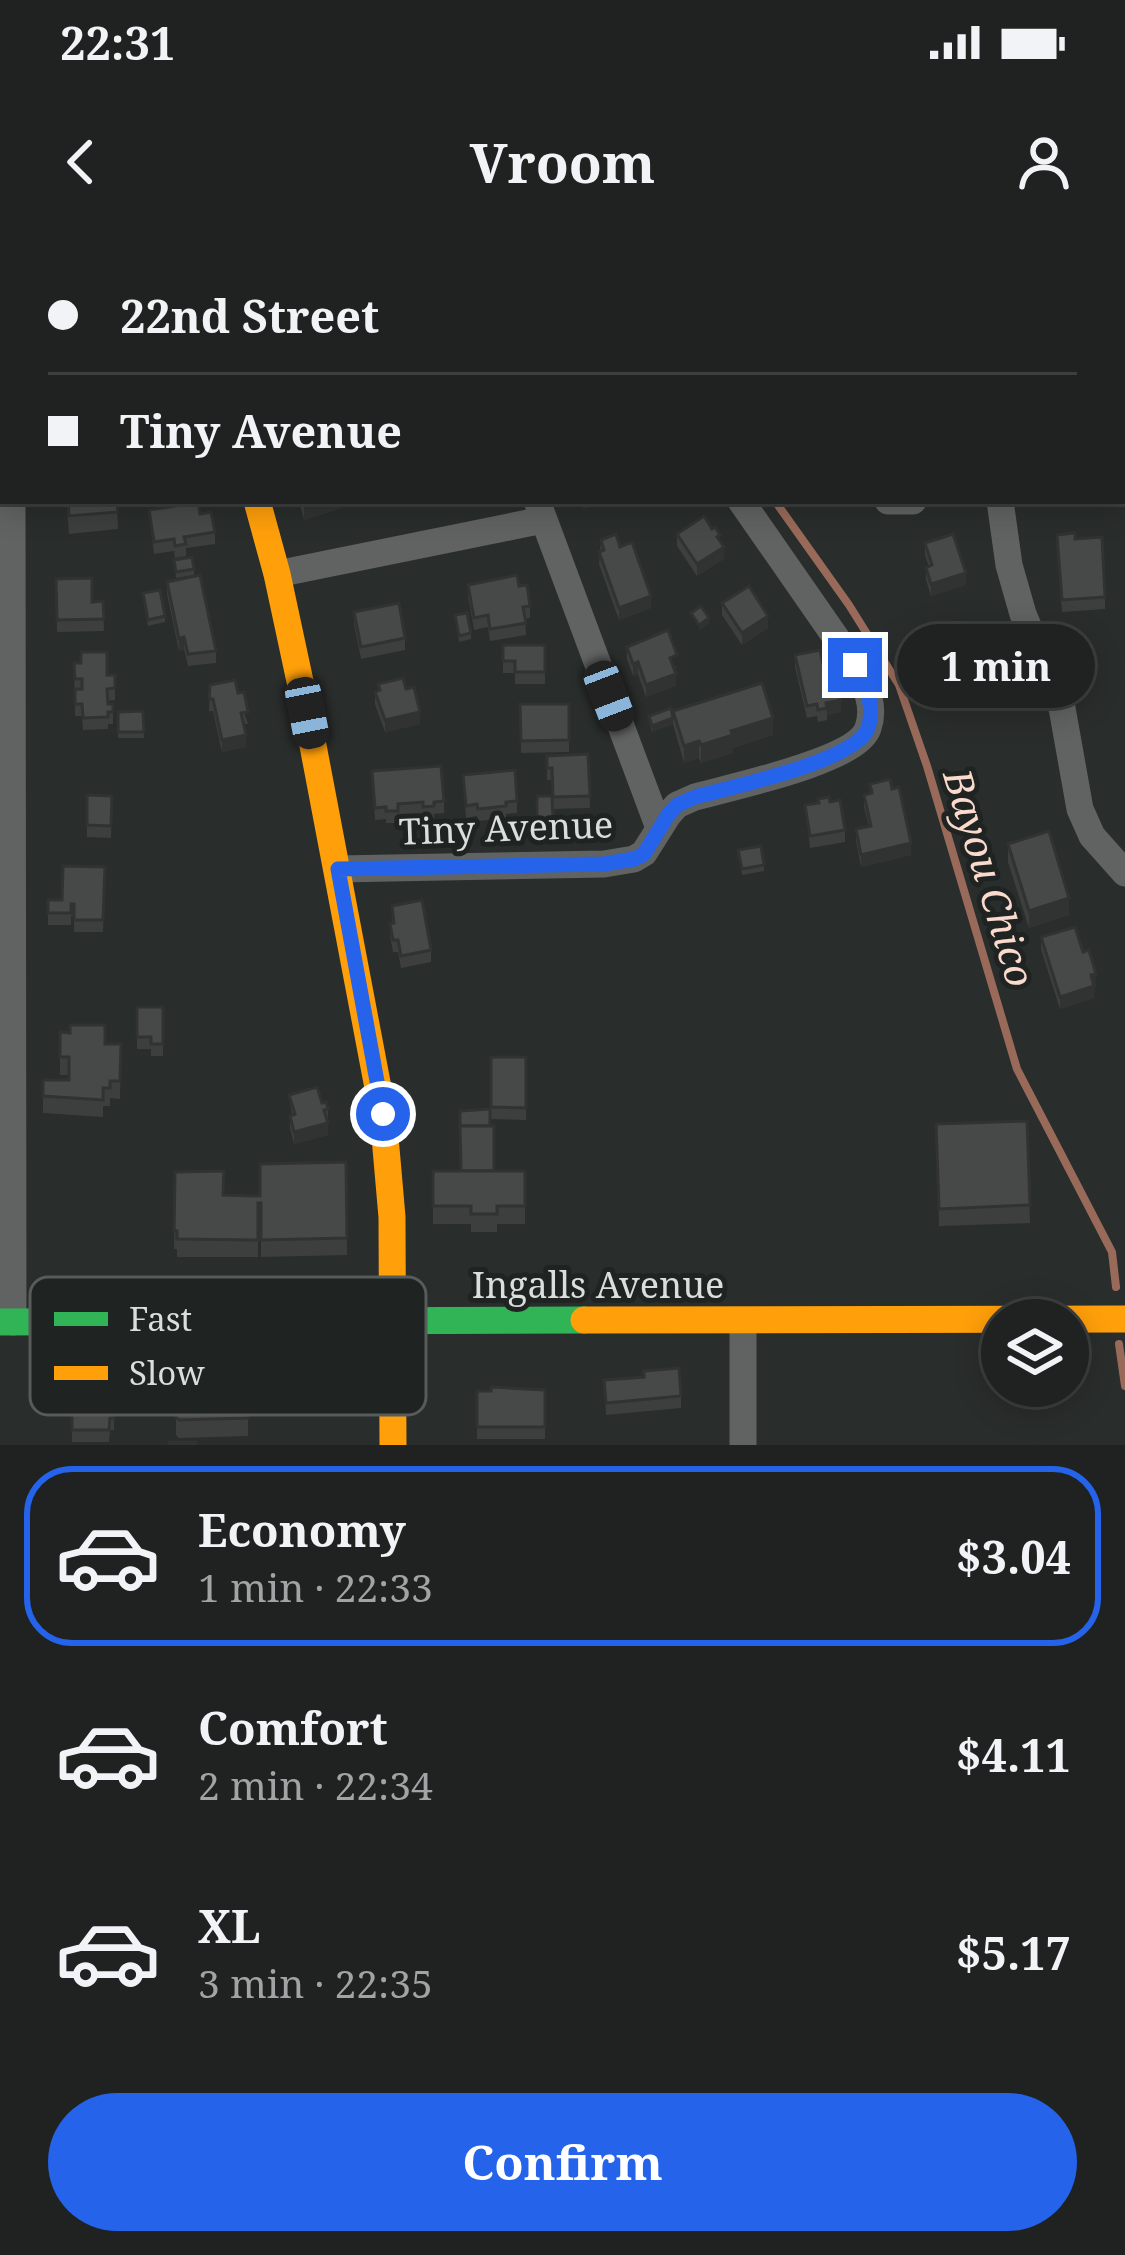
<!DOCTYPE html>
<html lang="en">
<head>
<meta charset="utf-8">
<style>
	body { margin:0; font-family:"Noto Serif",serif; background:#272a29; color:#f1f3f6; height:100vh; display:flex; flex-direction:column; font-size:45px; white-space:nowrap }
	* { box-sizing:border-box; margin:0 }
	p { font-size:39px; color:#a1a4a5 }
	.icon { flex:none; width:66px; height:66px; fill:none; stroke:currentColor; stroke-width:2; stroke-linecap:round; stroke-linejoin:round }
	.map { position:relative; height:1205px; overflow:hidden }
	.side { display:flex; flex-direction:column; background:#1f2220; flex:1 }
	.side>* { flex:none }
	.guide { position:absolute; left:0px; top:0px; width:1125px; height:264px; box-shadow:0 6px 30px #0003,0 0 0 3px #3c3f3e; display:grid; align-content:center; height:264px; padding:0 48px; background:#1f2220 }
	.fabs { position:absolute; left:981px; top:1059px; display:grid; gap:24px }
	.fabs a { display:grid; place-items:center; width:108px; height:108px; border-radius:50%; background:#1f2220; box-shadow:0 6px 30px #0003,0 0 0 3px #3c3f3e; font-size:60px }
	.end { position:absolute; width:54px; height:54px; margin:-27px; border:15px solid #2563eb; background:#fff; box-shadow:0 0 0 6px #fff }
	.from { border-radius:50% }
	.bubble { position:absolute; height:84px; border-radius:42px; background:#1f2220; box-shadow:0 6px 30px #0003,0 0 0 3px #3c3f3e; font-size:39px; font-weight:700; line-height:84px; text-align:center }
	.car { position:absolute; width:36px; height:72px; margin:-36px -18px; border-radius:15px; box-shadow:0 0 9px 3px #0007; background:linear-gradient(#222 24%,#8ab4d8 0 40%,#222 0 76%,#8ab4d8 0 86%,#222 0) }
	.guide b { display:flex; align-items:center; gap:42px; height:114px; font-size:45px }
	.guide b+b { border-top:3px solid #3c3f3e }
	.guide i { width:30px; height:30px; background:#f1f3f6 }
	ul { padding:21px 0 0; list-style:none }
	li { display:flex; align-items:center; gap:36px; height:180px; margin:0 24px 18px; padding:0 24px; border:6px solid transparent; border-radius:48px }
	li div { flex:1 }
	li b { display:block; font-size:45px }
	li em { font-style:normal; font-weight:700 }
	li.active { border-color:#2563eb }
	li>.icon { width:108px; height:108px; stroke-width:1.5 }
	.primary-button { display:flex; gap:24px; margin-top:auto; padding:24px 48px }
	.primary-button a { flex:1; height:138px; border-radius:72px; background:#2563eb; color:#fff; font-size:48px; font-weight:700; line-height:138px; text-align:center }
	.status { display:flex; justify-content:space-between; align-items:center; height:84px; padding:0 60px; background:#1f2220; direction:ltr }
	.status svg { height:33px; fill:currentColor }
	header { display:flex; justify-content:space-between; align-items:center; height:156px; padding:0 48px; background:#1f2220; font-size:54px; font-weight:700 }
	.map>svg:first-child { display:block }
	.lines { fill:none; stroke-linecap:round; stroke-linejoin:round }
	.stream { stroke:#996a59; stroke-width:8 }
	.street { stroke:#606362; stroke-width:27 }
	.fast { stroke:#30b455; stroke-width:27 }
	.slow { stroke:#ff9f0a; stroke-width:27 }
	.wall { fill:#3c3f3e }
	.shaded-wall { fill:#313332 }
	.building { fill:#464948; stroke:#313332; stroke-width:3 }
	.route { stroke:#2563eb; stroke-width:15 }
	.labels { text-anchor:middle; stroke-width:10; stroke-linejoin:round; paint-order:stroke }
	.street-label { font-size:36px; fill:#dadedd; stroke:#1f2422 }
	.water-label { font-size:39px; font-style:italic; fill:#fbdace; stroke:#1f2422 }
	.key { fill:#1f2422; stroke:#575c5a; stroke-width:3 }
	.key-label { font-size:33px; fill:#dadedd }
</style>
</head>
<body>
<div class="status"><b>22:31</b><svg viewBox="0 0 49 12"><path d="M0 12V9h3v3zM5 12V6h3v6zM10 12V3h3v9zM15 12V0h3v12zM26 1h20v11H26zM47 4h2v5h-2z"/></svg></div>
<header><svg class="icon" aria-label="back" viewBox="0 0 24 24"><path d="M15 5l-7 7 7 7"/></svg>Vroom<svg class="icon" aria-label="person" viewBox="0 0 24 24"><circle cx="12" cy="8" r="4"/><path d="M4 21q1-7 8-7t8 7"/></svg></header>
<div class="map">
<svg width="1125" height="1205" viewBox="0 0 1125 1205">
	<rect width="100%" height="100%" fill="#292d2b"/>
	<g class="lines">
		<g class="stream">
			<path d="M589,0l2,3"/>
			<path d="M775,261l74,104 50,80 28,81 90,303 95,183 4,35"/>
			<path d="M1119,1104l6,42"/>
		</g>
		<g class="street">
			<path d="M150,0l1,3"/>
			<path d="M560,0l2,3"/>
			<path d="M643,0l2,3"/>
			<path d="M12,3v-3"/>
			<path d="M1122,252h3"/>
			<path d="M12,261l1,821"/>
			<path d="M537,261l122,327"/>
			<path d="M888,261h25"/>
			<path d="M1000,261l9,64 14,49 39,94 18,101 12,27 33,37"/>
			<path d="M277,334l266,-54"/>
			<path d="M338,629l266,-5 30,-5 10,-6 24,-38 9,-10 18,-8c36,-10 162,-36 173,-69 8,-23 -3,-43 -13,-63l-114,-164"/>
			<path d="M743,1081v124"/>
		</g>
		<path class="fast" d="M0,1082l584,-2"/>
		<g class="slow">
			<path d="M257,261l20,73 30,140 76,400 9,103 1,228"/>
			<path d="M584,1080l541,-1"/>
		</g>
	</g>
	<g class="wall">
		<rect x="767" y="0" width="36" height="2"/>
		<rect x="1032" y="0" width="24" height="3"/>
		<path d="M58,261h62v2l-3,1 1,25 -49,5 -2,-28 -8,1z"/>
		<path d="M180,261l20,13 15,18v12l-29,4v8l-11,2 -1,-7 -20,3 -5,-44 31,-5z"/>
		<path d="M299,261h43v7l-38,12z"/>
		<path d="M677,294l43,8 4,17 -27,17 -20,-30z"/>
		<path d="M601,300l50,68 -32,12 -20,-56z"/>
		<path d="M925,303l41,42 -35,11 -5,-16v-12l3,-1 -4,-12z"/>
		<path d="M1057,307l48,50v12l-43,3z"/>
		<path d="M174,320l20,9v6l-18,3z"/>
		<path d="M56,339l36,23 11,-1 1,30 -47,1z"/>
		<path d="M167,342l49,69v12l-28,3 -4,-17 -5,2 -12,-57z"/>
		<path d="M468,345l62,21v12l-5,1 1,16 -36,6 -2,-14 -14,3 -6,-33z"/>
		<path d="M143,353l22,23v6l-17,4z"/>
		<path d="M722,363l46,25 -26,17 -20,-30z"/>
		<path d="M354,372l51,26v12l-44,9 -7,-35z"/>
		<path d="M455,375l16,18v6l-12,3z"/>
		<path d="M503,405h42v39h-30v-11h-12z"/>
		<path d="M627,407l50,20 -3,1 2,18 -30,11 -8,-23 -5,2 -6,-17z"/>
		<path d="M795,415l30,18 16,39 -14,3v5l-9,2 -1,-6 -10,2 -12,-51z"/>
		<path d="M74,423l33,12h8v25l-8,1 1,3h5v20h-5v5l-25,1 -1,-14h-7z"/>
		<path d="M378,444l28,5 14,35 -35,8 -10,-28v-12l3,-1z"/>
		<path d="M210,445l28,8 10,31h-4l2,23 -24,5 -9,-41h-4z"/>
		<path d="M520,464h49v48l-48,1z"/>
		<path d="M143,471l1,27h-26v-26z"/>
		<path d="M673,473l100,22 -40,13v5l-32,10 -2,-5 -15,5 -11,-39 -21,8 -3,-10v-6z"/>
		<path d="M588,514l2,54 -37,1v-7v22l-16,1v-29h15v-16h-5v-24z"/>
		<path d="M372,531l72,30v12l-10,1v4l-11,1v-5l-25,2v7h-12v-4l-11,1z"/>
		<path d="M463,535l54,26v12l-11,1v4l-28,3 -1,-5 -11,2z"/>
		<path d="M870,544l41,71 -50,12 -5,-26v-12l13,-3 -5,-19v-12l6,-1z"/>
		<path d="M87,555l25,1 -1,42 -24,-1z"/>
		<path d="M830,562l15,28v12l-35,6 -5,-43z"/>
		<path d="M1008,604l61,71 -40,13 -21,-66z"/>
		<path d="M738,610l26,15v6l-22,4z"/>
		<path d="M105,627l-2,65h-29v-16h-3v9h-23v-25h14z"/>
		<path d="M392,666l39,44v12l-30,6 -3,-16h-5l-3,-16v-12l2,-1z"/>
		<path d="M1041,697l42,15 13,34h-2v12l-34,11 -19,-60z"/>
		<path d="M137,767h26v49h-12v-7h-14z"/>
		<path d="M60,792l45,12h16l-1,55 -10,-1v8h-7v11l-60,-4v-33h26v-5h-9z"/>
		<path d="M491,817h35v63l-35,-1z"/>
		<path d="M289,855l33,8 6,6v26l-34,9 -4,-16v-12l2,-1z"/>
		<path d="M1027,881l3,102 -91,3 -3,-102z"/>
		<path d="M490,886l4,45h31v53h-28v8h-26v-8h-38v-53h28z"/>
		<path d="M346,922l1,93 -86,2v-37h-3v37h-81v-8h-3l1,-77 49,23 36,1z"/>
		<path d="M176,1140h72v56l-69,2 -3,-3z"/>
		<path d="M604,1140l77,16v12l-75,7z"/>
		<path d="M545,1150v49h-68v-48z"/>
		<path d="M72,1160l42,10v20h-4l-1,12h-37z"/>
	</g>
	<g class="shaded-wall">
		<path d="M236,0h38l-9,3h-32z"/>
		<path d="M307,261h35v7l-38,12v-18z"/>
		<path d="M380,261h19l-19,6z"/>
		<path d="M583,261h23l-23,9z"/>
		<path d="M724,307v12l-27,17v-12z"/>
		<path d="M966,333v12l-35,11v-12z"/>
		<path d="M651,356v12l-32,12v-12z"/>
		<path d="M768,376v12l-26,17v-12z"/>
		<path d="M709,378v6l-10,7v-6z"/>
		<path d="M184,397v12l-5,2v-12z"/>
		<path d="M638,422v12l-5,2v-12z"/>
		<path d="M676,434v12l-30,11v-12z"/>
		<path d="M841,460v12l-14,3 -1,-12z"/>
		<path d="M420,472v12l-35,8v-12z"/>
		<path d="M673,478v6l-21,8v-6z"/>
		<path d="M773,478v17l-40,13v5l-32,10v-18l30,-14z"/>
		<path d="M246,495v12l-24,5v-12z"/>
		<path d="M699,501v17l-15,5v-17z"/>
		<path d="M911,603v12l-50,12v-12z"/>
		<path d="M1069,658v17l-40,13v-17z"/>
		<path d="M1096,734l-2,24 -34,11v-12l31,-22z"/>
		<path d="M328,883v12l-34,9v-12z"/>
	</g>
	<g class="building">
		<path d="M50,0h41l1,3h-42z"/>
		<path d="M409,0h40l2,3h-41z"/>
		<path d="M68,261h49l1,11 -49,4z"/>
		<path d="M180,261h18l2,13 11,-2 4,20 -31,5 2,7 -11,2 -1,-7 -20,3 -5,-32 32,-5z"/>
		<path d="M704,276l8,13 3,-2 5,8 -3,2 7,10 -27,17 -20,-30z"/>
		<path d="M1075,293v6l27,-2 3,60 -43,3 -5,-65z"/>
		<path d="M616,294l4,13 12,-5 19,54 -32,12 -20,-56 5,-2 -3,-10z"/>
		<path d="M953,294l13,39 -35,11 -5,-16 6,-3 -7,-22z"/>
		<path d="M192,317l2,12 -18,3 -2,-12z"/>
		<path d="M200,335l16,76 -28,3 -4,-17 -5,2 -12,-57z"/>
		<path d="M517,335l2,11 8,-1 3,21 -7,1 3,16 -36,6 -2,-14 -14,3 -6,-33z"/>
		<path d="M92,338v24l11,-1 1,18 -47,1 -1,-41z"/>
		<path d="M749,346l19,30 -26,17 -20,-30z"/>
		<path d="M160,350l5,26 -17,4 -5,-27z"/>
		<path d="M399,363l6,35 -44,9 -7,-35z"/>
		<path d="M701,366l8,12 -10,7 -8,-12z"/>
		<path d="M467,373l4,20 -12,3 -4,-21z"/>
		<path d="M668,390l9,25 -7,3 6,16 -30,11 -8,-23 -5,2 -6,-17z"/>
		<path d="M503,405h42v27h-30v-11h-12z"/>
		<path d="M820,410l5,23 10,-2 6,29 -15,3 1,5 -9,2 -1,-6 -10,2 -12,-51z"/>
		<path d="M81,412h26v23h8v13l-8,1 1,15h5v8h-5v5l-25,1 -1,-14h-7v-15h7v-10h-7l-1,-16h7z"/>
		<path d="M403,438l3,11 8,-2 6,25 -35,8 -10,-28 5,-2 -2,-6z"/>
		<path d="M235,440l3,13 6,-1 4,20 -7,1 5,22 -24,5 -9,-41h-4l1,-14z"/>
		<path d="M762,443l11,35 -42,13 2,4 -32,10 -2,-4 -15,5 -11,-35z"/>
		<path d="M520,464h49v36l-48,1z"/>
		<path d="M671,468l2,10 -21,8 -3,-10z"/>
		<path d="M143,471l1,21h-26v-20z"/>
		<path d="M588,514l2,42 -37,1 -1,-29h-5v-12z"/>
		<path d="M441,526l3,35 -10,1v4l-11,1v-5l-25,2v7h-12v-4l-11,1 -3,-37z"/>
		<path d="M515,530l2,31 -11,1v4l-28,3 -1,-5 -11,2 -3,-31z"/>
		<path d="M890,539l2,10 7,-2 12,56 -50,12 -5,-26 15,-3 -7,-31 8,-2 -2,-9z"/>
		<path d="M87,555l25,1 -1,30 -24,-1z"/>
		<path d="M537,556h15l1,22 -16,1z"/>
		<path d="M829,557l1,5 10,-2 5,30 -35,6 -5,-31 14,-2 -1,-4z"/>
		<path d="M1049,591l20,67 -40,13 -21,-67z"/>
		<path d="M761,606l3,19 -22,4 -4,-19z"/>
		<path d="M63,626l42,1 -2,53h-29v-16h-3v9h-23v-13h14z"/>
		<path d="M422,660l9,50 -30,6 -3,-16h-5l-3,-16 4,-1 -2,-17z"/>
		<path d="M1075,687l8,25 6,-2 7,24 -5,1 3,11 -34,11 -19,-60z"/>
		<path d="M137,767h26v37h-12v-7h-14z"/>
		<path d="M70,785h35v19h16l-1,37h-10v7h-7v12l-60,-4v-16h26v-23h-9v-25l10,1z"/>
		<path d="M491,817h35v51l-35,-1z"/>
		<path d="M317,847l5,16 4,-1 2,7 -4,1 4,13 -34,9 -4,-16 5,-2 -6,-19z"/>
		<path d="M490,869v17h-30v2v-17z"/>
		<path d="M1027,881l3,84 -91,4 -3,-85z"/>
		<path d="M460,886h34v45h-33z"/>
		<path d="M346,922l1,76 -86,2v-37h-3v37l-81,-1v-8h-3l1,-59 49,-1 -1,24 37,1v-32z"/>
		<path d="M433,931h92v35h-28v8h-26v-8h-38z"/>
		<path d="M679,1128l2,28 -75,7 -2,-23 40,-3v-6z"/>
		<path d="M192,1136h38v4h18v38l-69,2 -3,-3v-37h16z"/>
		<path d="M491,1147l54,3v37h-68v-36h14z"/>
		<path d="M72,1160l37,1v9h5v8h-4l-1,12h-37z"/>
		<rect x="169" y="1202" width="27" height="3"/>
	</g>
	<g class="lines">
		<path class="route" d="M383,874l-45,-245 266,-5 30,-5 10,-5 24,-39 9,-10 18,-8c36,-10 162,-36 173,-69 8,-23 -3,-43 -13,-63"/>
	</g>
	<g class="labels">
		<g class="street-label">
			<text transform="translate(506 588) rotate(-2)" y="13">Tiny Avenue</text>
			<text x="598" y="1058">Ingalls Avenue</text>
		</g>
		<g class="water-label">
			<text transform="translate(989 638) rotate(73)" y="14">Bayou Chico</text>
		</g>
	</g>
	<rect x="30" y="1037" width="396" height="138" rx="18" class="key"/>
	<rect x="54" y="1072" width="54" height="14" fill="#30b455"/>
	<rect x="54" y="1126" width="54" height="14" fill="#ff9f0a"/>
	<g class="key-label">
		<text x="129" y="1091">Fast</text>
		<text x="129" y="1145">Slow</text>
	</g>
</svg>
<div class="fabs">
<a><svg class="icon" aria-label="layers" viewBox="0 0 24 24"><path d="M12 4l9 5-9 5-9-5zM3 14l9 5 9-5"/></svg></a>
</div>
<i class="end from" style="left:383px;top:874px"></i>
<i class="end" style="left:855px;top:425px"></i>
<div class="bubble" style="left:897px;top:384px;width:198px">1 min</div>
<i class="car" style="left:609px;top:456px;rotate:159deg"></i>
<i class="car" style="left:307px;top:473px;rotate:169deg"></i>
<div class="guide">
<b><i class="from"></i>22nd Street</b>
<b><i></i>Tiny Avenue</b>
</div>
</div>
<section class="side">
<ul>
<li class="active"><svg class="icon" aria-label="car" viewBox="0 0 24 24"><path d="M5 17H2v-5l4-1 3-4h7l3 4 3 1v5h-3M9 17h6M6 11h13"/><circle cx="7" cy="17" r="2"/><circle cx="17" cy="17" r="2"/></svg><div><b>Economy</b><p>1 min · 22:33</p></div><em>$3.04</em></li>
<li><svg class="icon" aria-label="car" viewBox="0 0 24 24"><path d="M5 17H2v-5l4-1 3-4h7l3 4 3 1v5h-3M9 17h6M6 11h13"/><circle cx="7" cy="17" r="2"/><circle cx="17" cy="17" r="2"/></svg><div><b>Comfort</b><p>2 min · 22:34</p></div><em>$4.11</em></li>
<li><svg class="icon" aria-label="car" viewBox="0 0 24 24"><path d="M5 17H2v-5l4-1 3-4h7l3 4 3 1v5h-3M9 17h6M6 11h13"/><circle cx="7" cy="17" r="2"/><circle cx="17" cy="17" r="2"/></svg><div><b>XL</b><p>3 min · 22:35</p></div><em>$5.17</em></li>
</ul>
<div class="primary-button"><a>Confirm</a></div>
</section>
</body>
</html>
